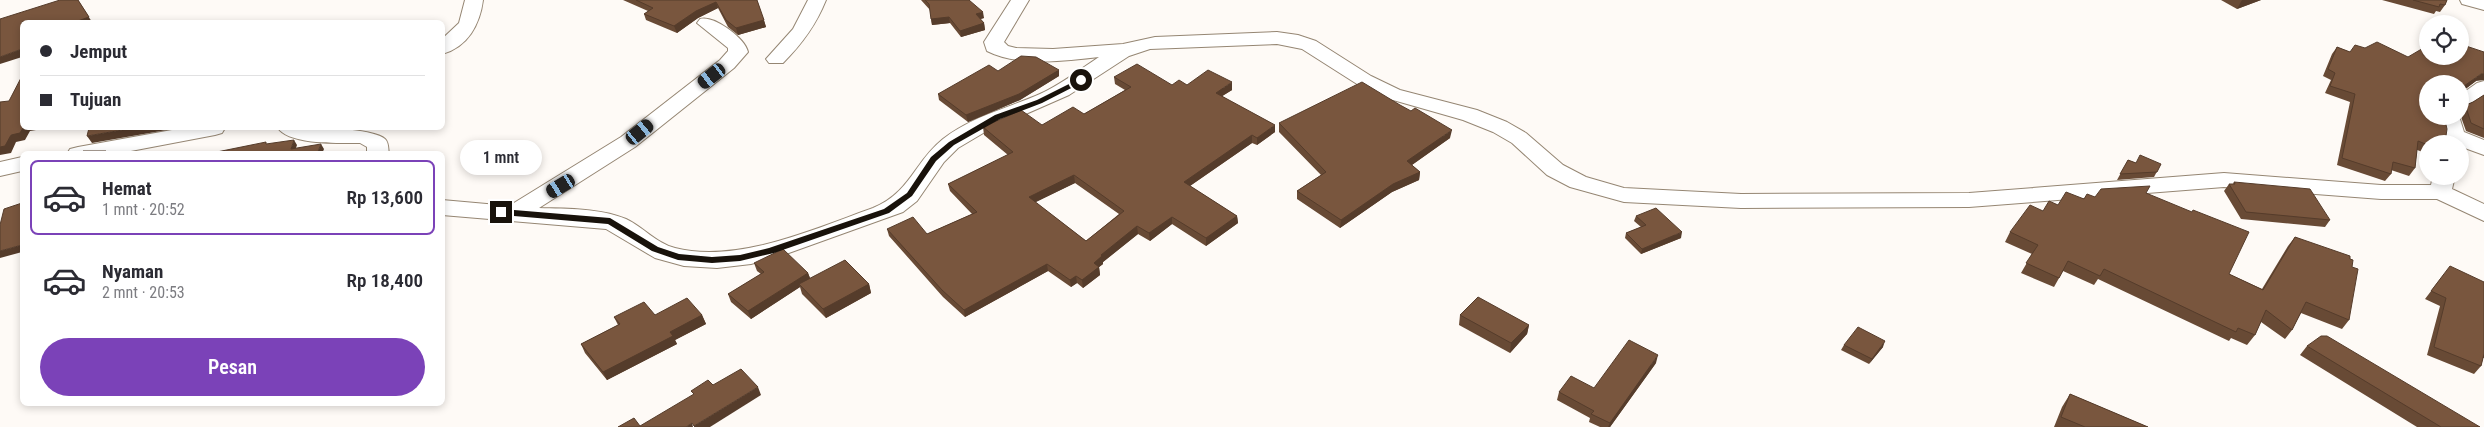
<!DOCTYPE html>
<html lang="id">
<head>
<meta charset="utf-8">
<style>
	body { margin:0; font-family:"Roboto Condensed",sans-serif; background:#f7f7f7; color:#2b2b33; height:100vh; display:flex; flex-direction:column; font-size:19px; white-space:nowrap }
	* { box-sizing:border-box; margin:0 }
	p { font-size:16px; color:#7c7c81 }
	.icon { flex:none; width:28px; height:28px; fill:none; stroke:currentColor; stroke-width:2; stroke-linecap:round; stroke-linejoin:round }
	.map { position:relative; flex:1; overflow:hidden }
	.side { position:absolute; left:20px; top:151px; width:425px; height:255px; display:flex; flex-direction:column; background:#fff; border-radius:8px; box-shadow:0 2px 8px #0003 }
	.side>* { flex:none }
	.top-card { position:absolute; left:20px; top:20px; width:425px; height:110px; border-radius:8px; box-shadow:0 2px 8px #0003; display:grid; align-content:center; height:110px; padding:0 20px; background:#fff }
	.controls { position:absolute; left:2419px; top:15px; display:grid; gap:10px }
	.controls a { display:grid; place-items:center; width:50px; height:50px; border-radius:50%; background:#fff; box-shadow:0 2px 8px #0003; font-size:25px }
	.end { position:absolute; width:22px; height:22px; margin:-11px; border:6px solid #18120b; background:#fff; box-shadow:0 0 0 2px #fff }
	.from { border-radius:50% }
	.bubble { position:absolute; height:35px; border-radius:18px; background:#fff; box-shadow:0 2px 8px #0003; font-size:16px; font-weight:600; line-height:35px; text-align:center }
	.car { position:absolute; width:15px; height:30px; margin:-15px -8px; border-radius:6px; box-shadow:0 0 4px 1px #0007; background:linear-gradient(#222 24%,#8ab4d8 0 40%,#222 0 76%,#8ab4d8 0 86%,#222 0) }
	.top-card b { display:flex; align-items:center; gap:18px; height:48px; font-size:19px }
	.top-card b+b { border-top:1px solid #e1e1e2 }
	.top-card i { width:12px; height:12px; background:#2b2b33 }
	ul { padding:9px 0 0; list-style:none }
	li { display:flex; align-items:center; gap:15px; height:75px; margin:0 10px 8px; padding:0 10px; border:2px solid transparent; border-radius:8px }
	li div { flex:1 }
	li b { display:block; font-size:19px }
	li em { font-style:normal; font-weight:600 }
	li.on { border-color:#7b42b8 }
	li>.icon { width:45px; height:45px; stroke-width:1.5 }
	.action { display:flex; gap:10px; margin-top:auto; padding:10px 20px }
	.action a { flex:1; height:58px; border-radius:30px; background:#7b42b8; color:#fff; font-size:20px; font-weight:600; line-height:58px; text-align:center }
	.map>svg:first-child { display:block }
	.lines { fill:none; stroke-linecap:round; stroke-linejoin:round }
	.street-casing { stroke:#958673; stroke-width:2 }
	.street { fill:#fff; fill-rule:evenodd }
	.wall { fill:#684a35; fill-rule:evenodd }
	.shaded-wall { fill:#553c2b }
	.building { fill:#79563e; stroke:#553c2b; fill-rule:evenodd }
	.route { fill:#18120b }
</style>
</head>
<body>
<div class="map">
<svg width="2484" height="427" viewBox="0 0 2484 427">
	<rect width="100%" height="100%" fill="#fefaf6"/>
	<g class="lines">
		<defs>
			<g id="street">
				<path d="M465,0h18c-3,24 -15,47 -41,54v-15l17,-16z"/>
				<path d="M808,0h18c-10,25 -24,44 -43,63h-14l-3,-4 27,-30z"/>
				<path d="M1011,0h18l-25,42 4,4 8,2 37,1 70,-5 32,-7 122,-5 21,3 18,6 55,35 29,14 77,20 30,12 19,11 37,32 23,12 38,11 117,6 228,-1 255,-20 157,12h50l2,-9h22l-3,13 32,15v17l-47,-22h-56l-157,-12 -255,20 -228,1 -117,-6 -54,-15 -23,-12 -35,-32 -19,-11 -30,-12 -77,-22 -29,-14 -55,-35 -25,-5 -127,5 -21,7 -60,39 -84,37 -27,16 -14,14 -27,39 -14,11 -117,42 -35,10 -34,4 -33,-2 -29,-8 -49,-29 -164,-14v-15l67,6 112,-69 99,-77 8,-9v-3l-31,-25 3,-4c14,-4 45,19 48,33l-14,16 -99,79 -96,61c28,1 61,0 87,11 17,8 30,24 49,29 62,16 139,-19 198,-40 38,-16 41,-46 70,-69 28,-22 65,-31 97,-45 22,-10 39,-24 59,-37 -35,4 -80,10 -112,-6l-3,-9z"/>
				<path d="M2460,0h24v10l-22,-6z"/>
				<path d="M2484,81v15l-17,12 -7,2v-15l17,-12z"/>
				<path d="M2439,116h20l5,16 20,8v15l-22,-8 -2,2v-5h-18l2,-8z"/>
				<path d="M183,128h42l-3,5 -7,2 -100,19h-48l3,-5 8,-2z"/>
				<path d="M278,128c17,-2 95,-1 107,11 4,4 3,10 4,15h-22v-7l-7,-4c-20,0 -71,2 -82,-15z"/>
				<path d="M22,157v14l-22,5v-14z"/>
			</g>
		</defs>
		<use href="#street" class="street-casing"/>
		<use href="#street" class="street"/>
	</g>
	<g class="wall">
		<path d="M623,0h134l9,27 -28,8 -10,-8 -10,-19 -20,10 -21,15 -31,-13 -2,-6 4,-3z"/>
		<path d="M921,0h48l15,18 -4,1 4,4 1,7 -24,7 -11,-14 -18,2 -2,-15z"/>
		<path d="M2221,0h40l-24,9z"/>
		<path d="M2382,0h65l-2,5 -5,7 -4,-1 -2,3z"/>
		<path d="M2337,47l13,5 15,-4 43,9 15,-2 53,26 -12,9 -1,13 3,2 7,-3 11,-7v43l-18,-7 -6,-17v-7l-32,-23 20,60h-20v6h-3l-2,2 -6,-2 -2,18 -6,8 -18,-6v4l-6,7 -48,-16 13,-63 -25,-9 6,-13 -8,-4 9,-22z"/>
		<path d="M998,71l61,5 -39,24 -52,22 -29,-22 -1,-6z"/>
		<path d="M1114,77l58,8h15l45,5 -10,6 53,36 -18,13 -5,-2 -62,43 47,30 1,7 -32,23 -34,-22 -22,17 -12,-7 -35,28v2l-4,3 1,8 -17,13 -6,-5 -6,4 -23,-16 -83,46 -22,-20 -54,-61 -2,-7 40,5 45,-20 -22,-23 -2,-7 60,-29 -24,-20 -1,-8 59,-2 42,-11 41,-24 -10,-6zM1075,183l44,31 -33,27 -51,-39z"/>
		<path d="M1279,123l171,15 -38,27 8,7 -1,8 -27,12 -52,36 -43,-29v-8l24,-16 -42,-43z"/>
		<path d="M2128,160l8,3 25,1 -7,13 -37,3z"/>
		<path d="M2234,182l96,38 -5,7 -84,-8 -17,-28 5,-7h4z"/>
		<path d="M2146,193l83,81 33,15 26,-43 7,-9 55,22 2,8 -3,53 -7,9 -41,-16 -9,17 -7,9 -24,-17 -6,13 -8,10 -16,-7 -2,3 -131,-62 -4,6 -31,-14 -9,16 -33,-14 11,-19 -27,-12 5,-10 33,-21 15,-6 26,-6z"/>
		<path d="M1636,216l45,22 -40,16 -16,-16 1,-5 15,-6 -7,-6z"/>
		<path d="M754,263l54,10 2,5 59,6 2,9 -45,25 -24,-24 -2,-7 -49,32 -20,-17 -3,-8 33,-20 -4,-3z"/>
		<path d="M2444,274l40,8v76h-1l-2,8 -7,8 -47,-19 13,-49 -15,-7z"/>
		<path d="M655,315h47l4,9 -31,16 2,4 -70,36 -22,-27 -4,-9 37,-19 -4,-8z"/>
		<path d="M1460,315l69,10 -2,9 -17,19 -51,-28z"/>
		<path d="M1844,345l39,2 -14,17 -28,-14z"/>
		<path d="M2307,346l173,81h-63l-117,-72z"/>
		<path d="M1656,363l-46,64h-10l-11,-5 1,-4 -33,-18 2,-8 35,-4z"/>
		<path d="M2070,394l78,33h-94l8,-20z"/>
	</g>
	<g class="shaded-wall">
		<path d="M78,0l14,22h-17z"/>
		<path d="M2242,0h19l-24,9z"/>
		<path d="M716,2l2,6 -20,10 -21,15 -3,-7 22,-15z"/>
		<path d="M983,12l1,6 -7,2 -1,-6z"/>
		<path d="M949,17l1,6 -18,2 -1,-6z"/>
		<path d="M764,20l2,7 -28,8 -2,-7z"/>
		<path d="M984,23l1,7 -24,7 -1,-6z"/>
		<path d="M22,49v8l-22,7v-7z"/>
		<path d="M1059,70v6l-39,24 -52,22 -2,-7z"/>
		<path d="M2481,74h3v6l-8,1 -16,12 4,-7z"/>
		<path d="M1232,82v8l-16,10v-7z"/>
		<path d="M1275,125v7l-18,13v-7z"/>
		<path d="M23,128h25l-18,3 -5,9 -9,2 -5,11 -11,2v-8l11,-12z"/>
		<path d="M134,128h44l-86,15 -5,-7z"/>
		<path d="M1452,130l-2,8 -44,31 1,-8z"/>
		<path d="M1252,135v8l-68,47v-8z"/>
		<path d="M294,140l3,5 -3,9 -3,-5z"/>
		<path d="M321,144l3,5 -2,5h-5z"/>
		<path d="M1420,172l-1,8 -27,12 -52,36 1,-8 52,-36z"/>
		<path d="M1074,175l1,8 -45,22 -1,-8z"/>
		<path d="M1237,216l1,7 -32,23v-8z"/>
		<path d="M1172,217v7l-22,17 -1,-8z"/>
		<path d="M1137,226l1,8 -35,28v2l-9,7v-8l7,-8z"/>
		<path d="M1682,232l-1,6 -40,16 1,-5z"/>
		<path d="M22,245v7l-22,6v-7z"/>
		<path d="M1047,264l1,7 -83,46 -1,-7z"/>
		<path d="M1099,267l1,8 -17,13 -1,-8z"/>
		<path d="M808,273l3,8 -12,3 1,3 -49,32 -3,-8z"/>
		<path d="M1076,276l1,7 -6,4 -1,-7z"/>
		<path d="M869,284l2,9 -45,25 -3,-9z"/>
		<path d="M702,315l4,9 -31,16 2,4 -70,36 -4,-8 67,-40z"/>
		<path d="M1529,325l-2,9 -17,19 1,-10z"/>
		<path d="M1885,341l-2,6 -14,17 3,-5z"/>
		<path d="M1658,355l-2,8 -46,64h-2l2,-4z"/>
		<path d="M758,387l3,8 -51,32h-16v-1z"/>
		<path d="M692,423l1,4h-7z"/>
	</g>
	<g class="building">
		<path d="M60,0h18l11,17 -14,5h-53v27l-22,8v-38z"/>
		<path d="M636,0h121l7,20 -28,8 -10,-8 -10,-18 -20,9 -22,15 -30,-12 9,-6z"/>
		<path d="M925,0h44l14,12 -7,2 8,9 -24,8 -11,-14 -18,2 -2,-15z"/>
		<path d="M2413,0h34l-2,5 -5,-1 -1,3z"/>
		<path d="M2377,42l31,15 17,-10 -2,8 5,-1v2h32v-8l6,-2 18,6v22h-3l-17,12 -1,17 3,2 7,-3 11,-7v34l-13,-6 -5,-16h-6v-23h-32v32h16l3,13 -1,7 3,3 -1,5h-12l-6,-2 -1,2h-1v1l-10,-4 -3,27 -22,-6 -2,12 -49,-16 13,-64 -25,-8 5,-13 -7,-4 9,-22 13,5 5,-7 10,3z"/>
		<path d="M1021,56l15,1 23,13 -40,24 -53,21 -28,-21 51,-29 9,6z"/>
		<path d="M1137,64l35,21 7,-5 8,5 21,-15 24,12 -16,11 59,32 -18,13 -5,-3 -68,47 53,34 -31,22 -34,-21 -23,16 -12,-7 -36,29 1,1 -8,7 5,4 -17,13 -6,-4 -6,4 -23,-16 -83,46 -22,-20 -55,-61 26,-12 14,17 50,-22 -29,-28 65,-32 -30,-25 38,-17 21,15 31,-18 11,7 47,-27 -17,-10zM1074,175l50,36 -38,30 -57,-44z"/>
		<path d="M22,76l1,52 -3,5 -9,2 -6,11 -5,1v-45l9,-1z"/>
		<path d="M1362,82l38,23 11,6 4,-3 37,22 -45,31 13,11 -27,12 -52,36 -44,-29 29,-19 -47,-49z"/>
		<path d="M89,128h45l-47,8z"/>
		<path d="M294,140l-3,9 30,-5 -4,10h-110l59,-12v2z"/>
		<path d="M83,151h23l-1,3h-23z"/>
		<path d="M2140,155l21,9 -4,8 -37,2 8,-14 8,3z"/>
		<path d="M2234,182l76,7 20,31 -84,-8 -17,-28h6z"/>
		<path d="M2150,186l-4,7 46,19 1,-2 56,22 -20,42 34,16 32,-53 55,19v3l3,1 -1,7 6,2 -9,51 -43,-18 -14,28 -26,-20 -11,25 -17,-7 -2,4 -132,-63 -4,7 -32,-15 -9,17 -33,-15 12,-18 -28,-13 20,-27 13,6 6,-10 9,4 8,-13 18,7 3,-5 8,3 6,-8z"/>
		<path d="M22,203v42l-22,6v-26l4,-16z"/>
		<path d="M1656,208l26,24 -40,17 -16,-16 20,-8 -10,-9z"/>
		<path d="M783,249l25,24 -60,38 -20,-17 36,-22 -10,-9z"/>
		<path d="M845,260l24,24 -46,25 -24,-25z"/>
		<path d="M2450,266l34,16v72l-3,12 -47,-19 12,-49 -15,-7z"/>
		<path d="M1478,297l51,28 -18,18 -51,-28z"/>
		<path d="M687,298l15,17 -32,17 3,4 -70,36 -22,-28 39,-20 -6,-7 30,-15 11,13z"/>
		<path d="M1858,327l27,14 -13,18 -28,-14z"/>
		<path d="M2321,336h6l153,91h-39l-134,-81z"/>
		<path d="M1629,340l29,15 -48,68 -19,-9 3,-3 -35,-19 12,-16 23,12z"/>
		<path d="M741,369l17,18 -64,39 -2,-3 -6,4h-68l16,-9 6,8 54,-32 -3,-3 17,-11 5,5z"/>
		<path d="M2070,394l78,33h-63l-24,-10z"/>
	</g>
	<path class="route" d="M1081,78l3,2 -1,2 -41,21 -42,16 -46,26 -18,16 -24,35 -23,17 -115,40 -34,8 -28,2 -34,-3 -26,-9 -44,-27 -107,-9 -4,-3 4,-3 109,9 48,29 21,7 33,3 28,-2 29,-7 115,-39 23,-16 24,-36 18,-15 46,-27 42,-15z"/>
</svg>
<div class="controls">
<a><svg class="icon" aria-label="locate" viewBox="0 0 24 24"><circle cx="12" cy="12" r="6"/><path d="M12 2v4M12 18v4M2 12h4M18 12h4"/></svg></a>
<a>+</a>
<a>−</a>
</div>
<i class="end from" style="left:1081px;top:80px"></i>
<i class="end" style="left:501px;top:212px"></i>
<div class="bubble" style="left:460px;top:140px;width:82px">1 mnt</div>
<i class="car" style="left:712px;top:76px;rotate:232deg"></i>
<i class="car" style="left:640px;top:132px;rotate:51deg"></i>
<i class="car" style="left:561px;top:186px;rotate:239deg"></i>
<div class="top-card">
<b><i class="from"></i>Jemput</b>
<b><i></i>Tujuan</b>
</div>
<section class="side">
<ul>
<li class="on"><svg class="icon" aria-label="car" viewBox="0 0 24 24"><path d="M5 17H2v-5l4-1 3-4h7l3 4 3 1v5h-3M9 17h6M6 11h13"/><circle cx="7" cy="17" r="2"/><circle cx="17" cy="17" r="2"/></svg><div><b>Hemat</b><p>1 mnt · 20:52</p></div><em>Rp 13,600</em></li>
<li><svg class="icon" aria-label="car" viewBox="0 0 24 24"><path d="M5 17H2v-5l4-1 3-4h7l3 4 3 1v5h-3M9 17h6M6 11h13"/><circle cx="7" cy="17" r="2"/><circle cx="17" cy="17" r="2"/></svg><div><b>Nyaman</b><p>2 mnt · 20:53</p></div><em>Rp 18,400</em></li>
</ul>
<div class="action"><a>Pesan</a></div>
</section>
</div>
</body>
</html>
